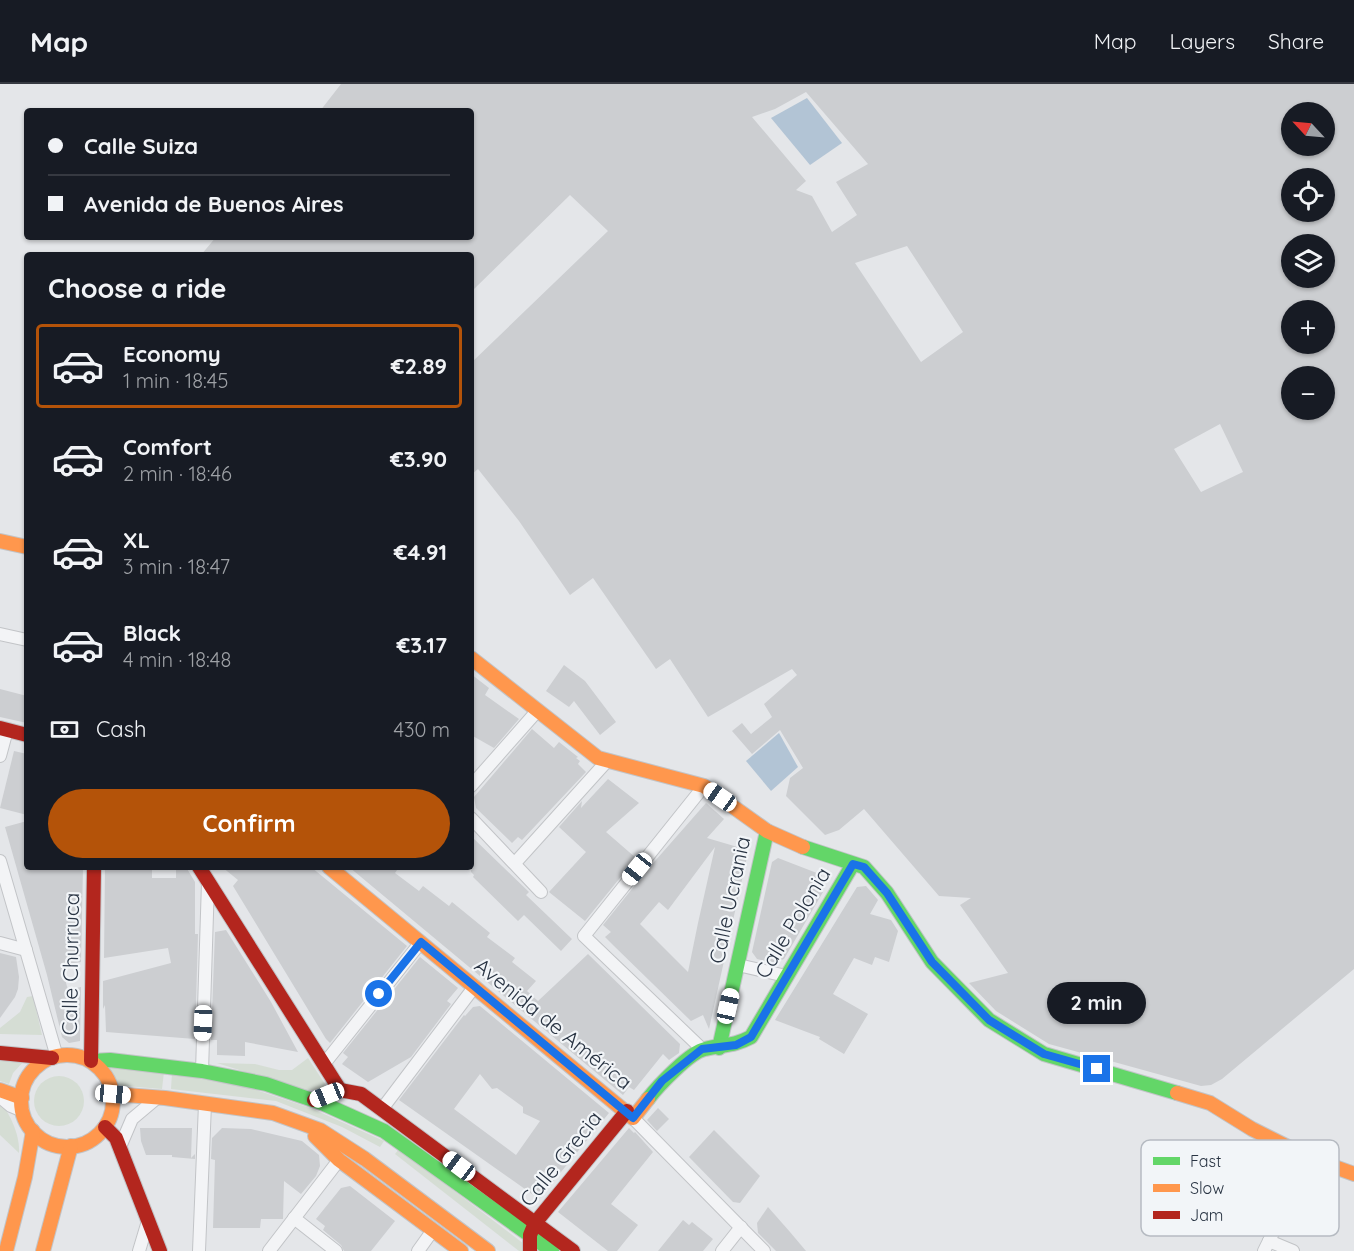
<!DOCTYPE html>
<html lang="en">
<head>
<meta charset="utf-8">
<style>
	body { margin:0; font-family:Quicksand,sans-serif; background:#242831; color:#f1f3f6; height:100vh; display:flex; flex-direction:column; font-size:22px; white-space:nowrap }
	* { box-sizing:border-box; margin:0 }
	p { font-size:20px; color:#9ea1a6 }
	.icon { flex:none; width:33px; height:33px; fill:none; stroke:currentColor; stroke-width:2; stroke-linecap:round; stroke-linejoin:round }
	.map { position:relative; flex:1; overflow:hidden }
	.panel { position:absolute; left:24px; top:168px; width:450px; height:618px; display:flex; flex-direction:column; background:#171b24; border-radius:6px; box-shadow:0 2px 4px #0004 }
	.panel>* { flex:none }
	.hud { position:absolute; left:24px; top:24px; width:450px; height:132px; border-radius:6px; box-shadow:0 2px 4px #0004; display:grid; align-content:center; height:132px; padding:0 24px; background:#171b24 }
	.needle { width:39px; rotate:296deg }
	.tools { position:absolute; left:1281px; top:18px; display:grid; gap:12px }
	.tools a { display:grid; place-items:center; width:54px; height:54px; border-radius:50%; background:#171b24; box-shadow:0 2px 4px #0004; font-size:30px }
	.end { position:absolute; width:27px; height:27px; margin:-14px; border:8px solid #1a73e8; background:#fff; box-shadow:0 0 0 3px #fff }
	.from { border-radius:50% }
	.bubble { position:absolute; height:42px; border-radius:21px; background:#171b24; box-shadow:0 2px 4px #0004; font-size:20px; font-weight:800; line-height:42px; text-align:center }
	.car { position:absolute; width:18px; height:36px; margin:-18px -9px; border-radius:8px; box-shadow:0 0 4px 2px #0007; background:linear-gradient(#fff 24%,#345 0 40%,#fff 0 76%,#345 0 86%,#fff 0) }
	.hud b { display:flex; align-items:center; gap:21px; height:57px; font-size:22px }
	.hud b+b { border-top:2px solid #363941 }
	.hud i { width:15px; height:15px; background:#f1f3f6 }
	ul { padding:0; list-style:none }
	li { display:flex; align-items:center; gap:18px; height:84px; margin:0 12px 9px; padding:0 12px; border:3px solid transparent; border-radius:6px }
	li div { flex:1 }
	li b { display:block; font-size:22px }
	li em { font-style:normal; font-weight:800 }
	li.on { border-color:#b45309 }
	li>.icon { width:54px; height:54px; stroke-width:1.5 }
	h2 { padding:0 24px; font-size:27px; line-height:72px }
	.pay { display:flex; align-items:center; gap:15px; height:66px; padding:0 24px; font-size:22px }
	.pay p { margin-inline-start:auto }
	.action { display:flex; gap:12px; margin-top:auto; padding:12px 24px }
	.action a { flex:1; height:69px; border-radius:36px; background:#b45309; color:#fff; font-size:24px; font-weight:800; line-height:69px; text-align:center }
	header { display:flex; align-items:center; gap:36px; box-sizing:border-box; height:84px; padding:0 30px; background:#171b24; border-bottom:2px solid #363941 }
	header strong { font-size:28px }
	nav { display:flex; gap:33px; margin-inline-start:auto; font-size:21px }
	.map>svg:first-child { display:block }
	.green { fill:#d5ddd4 }
	.water { fill:#b2c4d5 }
	.building { fill:#ccced1; fill-rule:evenodd }
	.lines { fill:none; stroke-linecap:round; stroke-linejoin:round }
	.street-casing { stroke:#c2c4c7; stroke-width:14 }
	.fast-casing { stroke:#c2c4c7; stroke-width:16 }
	.slow-casing { stroke:#c2c4c7; stroke-width:16 }
	.jam-casing { stroke:#c2c4c7; stroke-width:16 }
	.street { stroke:#f3f4f6; stroke-width:12 }
	.fast { stroke:#63d668; stroke-width:14 }
	.slow { stroke:#ff974d; stroke-width:14 }
	.jam { stroke:#b3261e; stroke-width:14 }
	.route { stroke:#1a73e8; stroke-width:8 }
	.labels { text-anchor:middle; stroke-width:4.5; stroke-linejoin:round; paint-order:stroke }
	.street-label { font-size:21px; fill:#293443; stroke:#f2f5f8 }
	.key { fill:#f2f5f8; stroke:#b6bbc2; stroke-width:1.5 }
	.key-label { font-size:16px; fill:#293443 }
</style>
</head>
<body>
<header>
<strong>Map</strong>
<nav><a>Map</a><a>Layers</a><a>Share</a></nav>
</header>
<div class="map">
<svg width="1354" height="1167" viewBox="0 0 1354 1167">
	<rect width="100%" height="100%" fill="#e4e6e9"/>
	<g class="green">
		<path d="M33,912l9,39 -42,-1v-6l20,-16 7,-15z"/>
		<path d="M308,974l17,26 -1,4 -18,3 -89,-28 38,1 24,6h13z"/>
		<path d="M0,975l24,2 -11,12 -4,11 -9,-3z"/>
		<path d="M103,983l61,5 -2,17 -49,-4 -3,-10z"/>
		<path d="M172,989l78,15 63,21 71,32 -4,6 -38,-20 -66,-26 -105,-12z"/>
		<circle cx="59" cy="1017" r="25"/>
		<path d="M0,1018c11,13 20,34 19,51l-19,-18z"/>
		<path d="M399,1065l125,95v7h-5l-124,-97z"/>
	</g>
	<g class="water">
		<path d="M807,14l35,45 -32,22 -39,-47z"/>
		<path d="M779,649l19,34 -27,24 -25,-30z"/>
	</g>
	<g class="building">
		<path d="M341,0h1013v885l-132,110 -11,6 -10,1 -152,-42 -53,-33 -27,-28 39,-10 -48,-68 11,-7 -32,-2 -75,-87 -25,21 -14,5 -39,-39 4,-18 13,-10 -23,-38 -28,24 -20,-23 10,-8 9,11 21,-17 -8,-13 33,-29 -5,-6 -84,48 -38,-58 -14,10 -63,-91 -23,17 -51,-74 -41,-52 -7,6v-112l137,-132 -38,-36 -99,97v-37h-270l15,-18h255v-126h-151zM806,8l62,72 -32,18 21,33 -25,17 -20,-36 -16,-6 10,-9 -54,-64 23,-8zM1292,28h32v34h-32zM1292,94h32v34h-32zM1292,160h32v34h-32zM907,162l56,86 -42,30 -66,-99zM1292,226h32v34h-32zM1292,292h32v34h-32zM1220,340l23,48 -42,20 -27,-43z"/>
		<path d="M564,581l21,16 31,41 -16,13 -26,-34 -5,6 -23,-16z"/>
		<path d="M471,590l18,14 -4,7 34,24 -25,29 -23,-13z"/>
		<path d="M0,605l27,7v27l-27,-6z"/>
		<path d="M532,645l22,19 5,-6 19,15 -2,1 4,3 -2,3 8,8 -64,68 -4,-3 -6,6 -36,-35 -2,-11z"/>
		<path d="M14,667l13,3v61l-27,-7z"/>
		<path d="M608,695l31,24 -33,29 30,26 -51,63 -36,-29 37,-40 -27,-25 23,-26 -1,7z"/>
		<path d="M706,719l18,16 -17,19 34,10 -1,7 7,2 -38,172 -6,-14 -12,6 -78,-76 -8,-8 6,-5 -8,-7 45,-56zM715,763l-17,76 -10,49 -48,-48 19,-22 9,8z"/>
		<path d="M27,737v46h56l-2,95 -20,3 7,25 13,-3 -1,54 -11,2 -7,-6 -15,-62 -42,-148z"/>
		<path d="M471,752l58,56 -3,3 46,44 -11,12 -37,-36 -6,6 -45,-44 1,-2 -3,-3z"/>
		<path d="M778,774l44,17 -2,8 3,1 -2,8h2l-39,67 -10,4 -17,-4 -5,-7 20,-90z"/>
		<path d="M105,783h47v11h24v-11h10l9,15v52h3l-3,105 -89,-7 -1,-27 -2,4v-28l68,-18 -3,-15 -64,10z"/>
		<path d="M222,783h89l96,79 -77,97 -4,-4 -93,-153 5,-6z"/>
		<path d="M349,783h50l-4,6 24,18 4,-5 26,20 3,-4 38,31 -3,4 28,21 -3,4 24,19 -9,10 11,10 50,-47 92,90 -1,9 -10,7 -6,-6 -29,36 -5,-3 -6,8z"/>
		<path d="M866,802l12,14 -8,14 21,6 7,11 -9,31 -14,-5 -3,8 -18,-7 -21,36 35,20 -24,40 -25,-15 1,-2 -45,-17 82,-133z"/>
		<path d="M226,846l45,72 27,50 -53,-10v14l-28,-1v-15h-6l4,-108z"/>
		<path d="M0,869l16,4 3,20 -1,12 -3,8 -15,21z"/>
		<path d="M420,873l38,31 -11,13 4,3 -40,53 -43,25 -26,-18 6,-7 -5,-4z"/>
		<path d="M480,922l129,107 -70,86 -140,-99 65,-85 1,1 8,-9zM480,990l12,15 5,-1 26,19v6l17,8 -24,34 -62,-46z"/>
		<path d="M658,1024l11,11 -12,12 -10,-11z"/>
		<path d="M140,1044h52l-1,30 4,-4v5l-23,-2v-2h-26l-5,-14z"/>
		<path d="M222,1044l29,1 51,12 17,14 1,11 -4,10 -15,18 -17,-13 -1,38h-22l-1,9h-47l2,-68 -4,-1 1,-21z"/>
		<path d="M629,1044l5,5 1,-1 18,20 -42,52 27,21 -21,26h-9l-50,-39z"/>
		<path d="M714,1046l46,46 -20,27 -7,-1 -44,-45z"/>
		<path d="M350,1102l45,35 -24,30h-27l-3,-6 -18,-15 2,-4 -9,-7 25,-31z"/>
		<path d="M768,1123l22,25 16,19h-30l-18,-18 -1,-10z"/>
		<path d="M683,1136l6,5 3,-3 21,17 -10,12h-45z"/>
	</g>
	<g class="lines">
		<defs>
			<g id="street">
				<path d="M0,550l27,6"/>
				<path d="M0,672l7,-26"/>
				<path d="M471,702l67,-76"/>
				<path d="M471,734l70,74"/>
				<path d="M0,777l57,196"/>
				<path d="M515,779l93,-103"/>
				<path d="M0,859l26,7"/>
				<path d="M738,881l48,11"/>
				<path d="M702,965l-118,-113 120,-150"/>
				<path d="M324,980l97,-122"/>
				<path d="M202,987l6,-189"/>
				<path d="M0,1013l11,9 12,5"/>
				<path d="M382,1025l93,-123"/>
				<path d="M633,1034l131,133"/>
				<path d="M120,1063l12,-28 25,-21"/>
				<path d="M294,1134l42,33"/>
				<path d="M1269,1157l24,10"/>
				<path d="M139,1167l9,-30"/>
				<path d="M199,1167l6,-147"/>
				<path d="M269,1167l70,-91"/>
				<path d="M418,1167l15,-21"/>
				<path d="M722,1167l19,-24"/>
				<path d="M1264,1167l46,-93"/>
			</g>
			<g id="fast">
				<path d="M803,763l61,20 23,26 45,69 57,58 55,34 133,39"/>
				<path d="M719,964l48,-217"/>
				<path d="M91,977l19,-1 92,11 64,13 58,20 60,27 168,120"/>
				<path d="M648,1015c10,-13 42,-47 57,-50 19,-5 27,-2 46,-12l102,-173"/>
			</g>
			<g id="slow">
				<path d="M0,457l27,6"/>
				<path d="M471,574l127,100 106,28 63,45 36,16"/>
				<path d="M329,783l304,251 15,-19"/>
				<circle cx="67" cy="1017" r="46"/>
				<path d="M0,1006l22,8"/>
				<path d="M1177,1009l33,10 42,26 58,29 44,16"/>
				<path d="M113,1010l52,4 108,15 47,17 45,29 123,92"/>
				<path d="M315,1052l24,24 122,91"/>
				<path d="M6,1167l19,-74 8,-46"/>
				<path d="M43,1167l28,-105"/>
			</g>
			<g id="jam">
				<path d="M0,644l27,7"/>
				<path d="M199,783l141,223"/>
				<path d="M0,969l52,5"/>
				<path d="M91,977l3,-194"/>
				<path d="M314,1016l26,-10 21,4 212,157"/>
				<path d="M105,1043l11,11 44,113"/>
				<path d="M530,1167v-16l5,-12 92,-112"/>
			</g>
		</defs>
		<use href="#street" class="street-casing"/>
		<use href="#fast" class="fast-casing"/>
		<use href="#slow" class="slow-casing"/>
		<use href="#jam" class="jam-casing"/>
		<use href="#street" class="street"/>
		<use href="#fast" class="fast"/>
		<use href="#slow" class="slow"/>
		<use href="#jam" class="jam"/>
	</g>
	<g class="lines">
		<path class="route" d="M379,910l42,-52 212,176 29,-37 40,-32 34,-4 15,-8 102,-173 11,3 23,26 45,69 57,58 55,34 53,15"/>
	</g>
	<g class="labels">
		<g class="street-label">
			<text transform="translate(730 816) rotate(-78)" y="7">Calle Ucrania</text>
			<text transform="translate(793 839) rotate(-59)" y="7">Calle Polonia</text>
			<text transform="translate(71 880) rotate(-89)" y="7">Calle Churruca</text>
			<text transform="translate(553 940) rotate(39)" y="7">Avenida de América</text>
			<text transform="translate(561 1075) rotate(-51)" y="7">Calle Grecia</text>
		</g>
	</g>
	<rect x="1141" y="1056" width="198" height="96" rx="9" class="key"/>
	<rect x="1153" y="1073" width="27" height="8" fill="#63d668"/>
	<rect x="1153" y="1100" width="27" height="8" fill="#ff974d"/>
	<rect x="1153" y="1127" width="27" height="8" fill="#b3261e"/>
	<g class="key-label">
		<text x="1190" y="1083">Fast</text>
		<text x="1190" y="1110">Slow</text>
		<text x="1190" y="1137">Jam</text>
	</g>
</svg>
<div class="tools">
<a><svg class="needle" viewBox="-14 -14 28 28"><path d="M0-13l5 13h-10z" fill="#e53935"/><path d="M0 13l5-13h-10z" fill="#9ea1a6"/></svg></a>
<a><svg class="icon" aria-label="locate" viewBox="0 0 24 24"><circle cx="12" cy="12" r="6"/><path d="M12 2v4M12 18v4M2 12h4M18 12h4"/></svg></a>
<a><svg class="icon" aria-label="layers" viewBox="0 0 24 24"><path d="M12 4l9 5-9 5-9-5zM3 14l9 5 9-5"/></svg></a>
<a>+</a>
<a>−</a>
</div>
<i class="end from" style="left:379px;top:910px"></i>
<i class="end" style="left:1097px;top:985px"></i>
<div class="bubble" style="left:1047px;top:898px;width:99px">2 min</div>
<i class="car" style="left:720px;top:713px;rotate:305deg"></i>
<i class="car" style="left:637px;top:785px;rotate:219deg"></i>
<i class="car" style="left:728px;top:922px;rotate:13deg"></i>
<i class="car" style="left:203px;top:939px;rotate:182deg"></i>
<i class="car" style="left:113px;top:1010px;rotate:95deg"></i>
<i class="car" style="left:327px;top:1011px;rotate:248deg"></i>
<i class="car" style="left:459px;top:1082px;rotate:307deg"></i>
<div class="hud">
<b><i class="from"></i>Calle Suiza</b>
<b><i></i>Avenida de Buenos Aires</b>
</div>
<section class="panel">
<h2>Choose a ride</h2>
<ul>
<li class="on"><svg class="icon" aria-label="car" viewBox="0 0 24 24"><path d="M5 17H2v-5l4-1 3-4h7l3 4 3 1v5h-3M9 17h6M6 11h13"/><circle cx="7" cy="17" r="2"/><circle cx="17" cy="17" r="2"/></svg><div><b>Economy</b><p>1 min · 18:45</p></div><em>€2.89</em></li>
<li><svg class="icon" aria-label="car" viewBox="0 0 24 24"><path d="M5 17H2v-5l4-1 3-4h7l3 4 3 1v5h-3M9 17h6M6 11h13"/><circle cx="7" cy="17" r="2"/><circle cx="17" cy="17" r="2"/></svg><div><b>Comfort</b><p>2 min · 18:46</p></div><em>€3.90</em></li>
<li><svg class="icon" aria-label="car" viewBox="0 0 24 24"><path d="M5 17H2v-5l4-1 3-4h7l3 4 3 1v5h-3M9 17h6M6 11h13"/><circle cx="7" cy="17" r="2"/><circle cx="17" cy="17" r="2"/></svg><div><b>XL</b><p>3 min · 18:47</p></div><em>€4.91</em></li>
<li><svg class="icon" aria-label="car" viewBox="0 0 24 24"><path d="M5 17H2v-5l4-1 3-4h7l3 4 3 1v5h-3M9 17h6M6 11h13"/><circle cx="7" cy="17" r="2"/><circle cx="17" cy="17" r="2"/></svg><div><b>Black</b><p>4 min · 18:48</p></div><em>€3.17</em></li>
</ul>
<div class="pay"><svg class="icon" aria-label="cash" viewBox="0 0 24 24"><path d="M3 7h18v10H3z"/><circle cx="12" cy="12" r="2"/></svg>Cash<p>430 m</p></div>
<div class="action"><a>Confirm</a></div>
</section>
</div>
</body>
</html>
